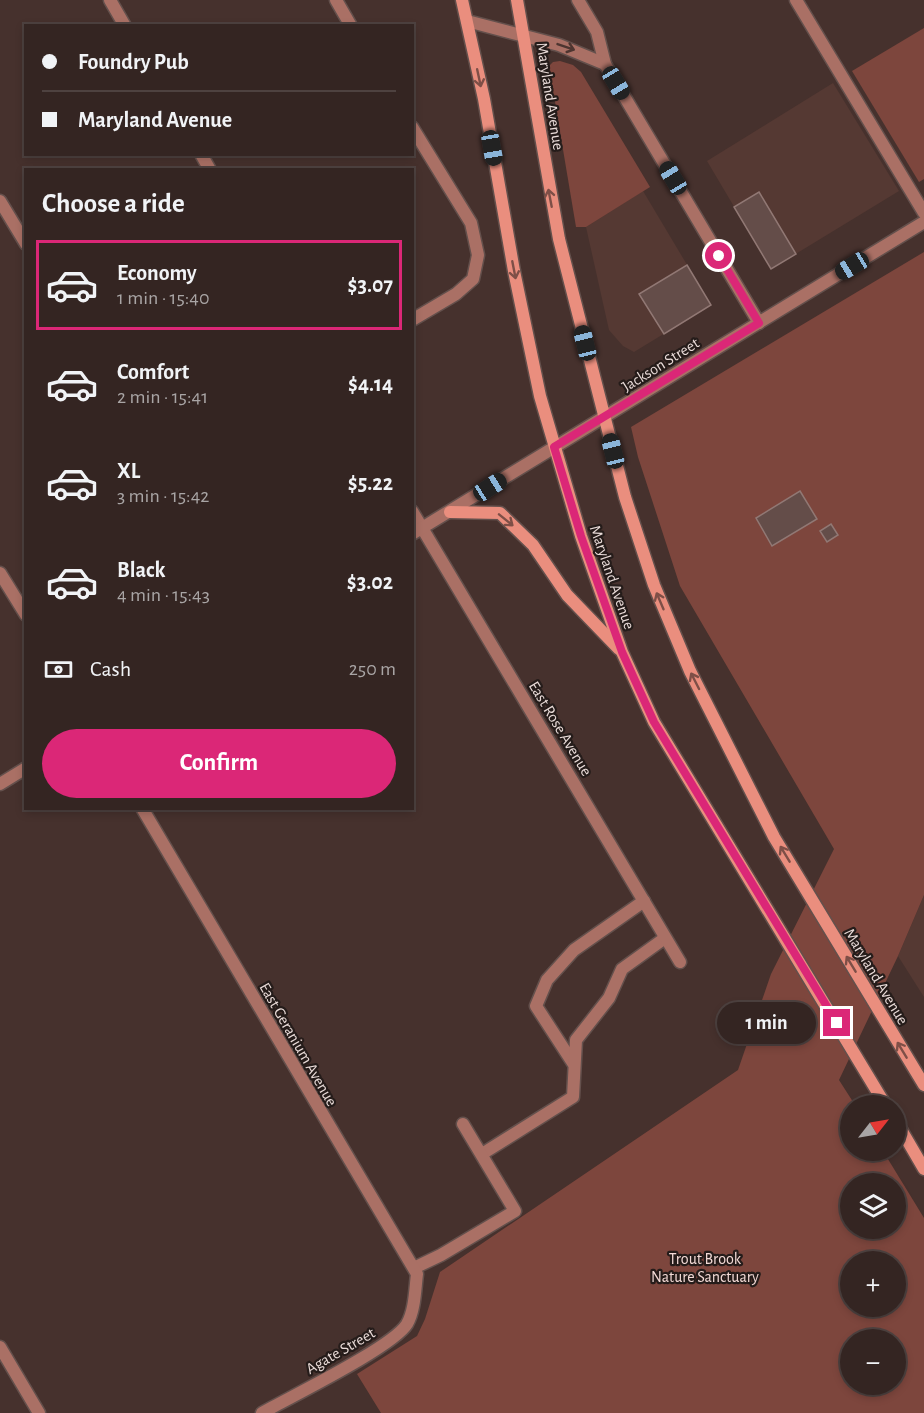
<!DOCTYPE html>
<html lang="en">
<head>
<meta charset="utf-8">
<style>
	body { margin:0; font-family:"Alegreya Sans",sans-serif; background:#3f312f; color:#f1f3f6; height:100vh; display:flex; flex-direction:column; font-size:22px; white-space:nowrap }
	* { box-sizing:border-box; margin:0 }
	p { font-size:20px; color:#a9a5a5 }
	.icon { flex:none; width:33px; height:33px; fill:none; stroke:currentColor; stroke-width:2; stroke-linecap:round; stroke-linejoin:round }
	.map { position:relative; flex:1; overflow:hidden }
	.drawer { position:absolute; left:24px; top:168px; width:390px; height:642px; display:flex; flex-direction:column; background:#342522; border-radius:0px; box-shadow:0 3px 9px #0003,0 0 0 2px #4e4240 }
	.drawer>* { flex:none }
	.hud { position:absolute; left:24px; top:24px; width:390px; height:132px; border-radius:0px; box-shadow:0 3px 9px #0003,0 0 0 2px #4e4240; display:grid; align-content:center; height:132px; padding:0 18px; background:#342522 }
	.needle { width:39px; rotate:59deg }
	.buttons { position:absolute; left:840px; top:1095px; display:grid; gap:12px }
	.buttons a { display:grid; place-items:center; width:66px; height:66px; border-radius:50%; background:#342522; box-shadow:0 3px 9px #0003,0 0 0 2px #4e4240; font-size:30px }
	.end { position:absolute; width:27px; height:27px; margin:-14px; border:8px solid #db2777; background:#fff; box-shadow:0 0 0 3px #fff }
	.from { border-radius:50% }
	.bubble { position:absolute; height:42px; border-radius:21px; background:#342522; box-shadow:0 3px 9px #0003,0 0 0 2px #4e4240; font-size:20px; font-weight:700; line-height:42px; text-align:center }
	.car { position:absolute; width:18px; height:36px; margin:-18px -9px; border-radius:8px; box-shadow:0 0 4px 2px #0007; background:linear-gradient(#222 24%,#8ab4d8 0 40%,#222 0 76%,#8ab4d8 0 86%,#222 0) }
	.hud b { display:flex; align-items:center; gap:21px; height:57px; font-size:22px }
	.hud b+b { border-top:2px solid #4e4240 }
	.hud i { width:15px; height:15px; background:#f1f3f6 }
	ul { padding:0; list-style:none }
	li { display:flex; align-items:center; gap:18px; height:90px; margin:0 12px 9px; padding:0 6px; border:3px solid transparent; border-radius:0px }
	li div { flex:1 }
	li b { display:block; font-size:22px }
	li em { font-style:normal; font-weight:700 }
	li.selected { border-color:#db2777 }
	li>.icon { width:54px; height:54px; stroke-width:1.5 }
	h2 { padding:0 18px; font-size:27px; line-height:72px }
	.pay { display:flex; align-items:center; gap:15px; height:66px; padding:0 18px; font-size:22px }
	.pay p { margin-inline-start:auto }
	.action { display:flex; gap:12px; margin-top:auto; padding:12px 18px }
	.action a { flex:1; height:69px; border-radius:36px; background:#db2777; color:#fff; font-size:24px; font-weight:700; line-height:69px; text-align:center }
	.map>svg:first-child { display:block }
	.built { fill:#553933 }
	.green { fill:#7d463d; fill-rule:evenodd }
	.building { fill:#644d49; stroke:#917874; stroke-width:1.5 }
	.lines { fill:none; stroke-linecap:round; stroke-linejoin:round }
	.service-casing { stroke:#64504c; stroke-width:15 }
	.minor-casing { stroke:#64504c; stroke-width:15 }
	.tertiary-casing { stroke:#64504c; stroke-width:15 }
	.secondary-casing { stroke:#64504c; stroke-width:15 }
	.service { stroke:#aa7065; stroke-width:12 }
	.minor { stroke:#aa7065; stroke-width:12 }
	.tertiary { stroke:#aa7065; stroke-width:12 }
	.secondary { stroke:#ea8e7e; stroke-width:12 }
	.oneway { stroke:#4d3530 }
	.oneway2 { stroke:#7e4f47 }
	.route { stroke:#db2777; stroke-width:8 }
	.labels { text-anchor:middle; stroke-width:4.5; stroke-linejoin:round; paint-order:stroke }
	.street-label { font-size:16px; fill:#eadcd9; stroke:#251c1a }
	.park-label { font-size:16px; fill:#f4dbd7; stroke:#251c1a }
</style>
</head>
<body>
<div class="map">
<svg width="924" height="1413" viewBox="0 0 924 1413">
	<rect width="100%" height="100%" fill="#46312d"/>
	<g class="built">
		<path d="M833,83l66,108 -128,78 -64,-108z"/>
		<path d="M643,191l68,114 -77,47 -11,-6 -14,-16 -23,-103z"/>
		<path d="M924,895v102l-26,-41z"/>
	</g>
	<g class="green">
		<path d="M924,28v151l-5,3 -67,-111z"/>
		<path d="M560,61l13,4 8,7 69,115 -64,40h-10l-27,-161 4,-4z"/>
		<path d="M924,252v643l-26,61 -59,124 16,25 -5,1v44l33,1 41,67v195h-543l-24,-39 60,-38 8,-17 15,-47 298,-202 33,-96 63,-125 -154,-263 -42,-129 -7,-30zM850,1184h46v44h-46zM850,1262h46v44h-46zM850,1340h46v44h-46z"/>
	</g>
	<g class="building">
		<path d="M759,192l37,62 -25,15 -37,-62z"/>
		<path d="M687,265l24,40 -47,29 -25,-40z"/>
		<path d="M800,491l17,28 -45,27 -16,-28z"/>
		<path d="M831,524l7,11 -11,7 -7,-11z"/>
	</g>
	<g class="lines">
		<defs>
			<g id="service">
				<path d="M336,0l15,26"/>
				<path d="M796,0l128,213"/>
				<path d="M412,127l59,96 7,32 -5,24 -17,15 -44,26"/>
				<path d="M0,201l26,43"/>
				<path d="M573,1063l-37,-57 11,-26 27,-30 70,-49"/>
				<path d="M482,1154l91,-57 3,-57 33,-42 13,-29 43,-31"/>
				<path d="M414,1268l27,-13 74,-44 -52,-87"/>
			</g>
			<g id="minor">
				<path d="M110,0l15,26"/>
				<path d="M578,0l19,32 8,32 154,259"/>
				<path d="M467,21l92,24 46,19"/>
				<path d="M201,154l9,16"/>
				<path d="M412,511l268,451"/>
				<path d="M0,573l26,42"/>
				<path d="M142,808l275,466c-2,16 -2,36 -10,50 -14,23 -117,73 -145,89"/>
				<path d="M0,1347l39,66"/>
			</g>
			<g id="tertiary">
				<path d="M412,534l512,-312"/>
				<path d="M0,784l26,-16"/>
			</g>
			<g id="secondary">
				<path d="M462,0l22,99 30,172 26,125 41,140 41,116 32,70 232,384"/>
				<path d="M517,0l42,239 66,258 29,88 36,86 84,166 150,248"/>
				<path d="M450,512l50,1 33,32 34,50 52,54"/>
				<path d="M896,1121l28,48"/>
			</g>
		</defs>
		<use href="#service" class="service-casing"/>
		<use href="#minor" class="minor-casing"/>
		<use href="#tertiary" class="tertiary-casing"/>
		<use href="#secondary" class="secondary-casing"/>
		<use href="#service" class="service"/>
		<use href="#minor" class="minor"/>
		<use href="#tertiary" class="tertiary"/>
		<use href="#secondary" class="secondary"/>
	</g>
	<defs><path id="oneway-shaft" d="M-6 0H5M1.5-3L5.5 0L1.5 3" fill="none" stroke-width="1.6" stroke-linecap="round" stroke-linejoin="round" transform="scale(1.5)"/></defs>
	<use class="oneway" href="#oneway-shaft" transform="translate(566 47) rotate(19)"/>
	<g class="oneway2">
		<use href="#oneway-shaft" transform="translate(479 78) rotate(78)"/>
		<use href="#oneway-shaft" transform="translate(550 198) rotate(-101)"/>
		<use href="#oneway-shaft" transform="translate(514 270) rotate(79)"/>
		<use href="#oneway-shaft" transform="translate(506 520) rotate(39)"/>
		<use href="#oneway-shaft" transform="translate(660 601) rotate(-113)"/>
		<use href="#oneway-shaft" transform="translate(695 681) rotate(-117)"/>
		<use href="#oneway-shaft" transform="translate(785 854) rotate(-121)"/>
		<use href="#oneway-shaft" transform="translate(851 964) rotate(-121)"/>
		<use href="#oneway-shaft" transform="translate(902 1050) rotate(-121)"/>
	</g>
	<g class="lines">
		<path class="route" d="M719,256l40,67 -205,124 27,89 41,116 32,70 183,301"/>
	</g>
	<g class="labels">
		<g class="street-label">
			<text transform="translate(551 96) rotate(81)" y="6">Maryland Avenue</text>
			<text transform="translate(660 364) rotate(-32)" y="6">Jackson Street</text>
			<text transform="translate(613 577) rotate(71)" y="6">Maryland Avenue</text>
			<text transform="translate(561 728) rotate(59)" y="6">East Rose Avenue</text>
			<text transform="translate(877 976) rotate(59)" y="6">Maryland Avenue</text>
			<text transform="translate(299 1044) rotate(60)" y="6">East Geranium Avenue</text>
			<text transform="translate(340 1350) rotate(-30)" y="6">Agate Street</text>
		</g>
		<g class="park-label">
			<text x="705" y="1264">Trout Brook<tspan x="705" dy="18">Nature Sanctuary</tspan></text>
		</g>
	</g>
</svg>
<div class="buttons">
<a><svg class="needle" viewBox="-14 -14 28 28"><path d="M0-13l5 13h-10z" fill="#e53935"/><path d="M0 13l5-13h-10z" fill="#a9a5a5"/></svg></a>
<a><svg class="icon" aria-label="layers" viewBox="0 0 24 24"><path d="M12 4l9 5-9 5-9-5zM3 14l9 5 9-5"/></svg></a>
<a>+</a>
<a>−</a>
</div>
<i class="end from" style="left:719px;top:256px"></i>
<i class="end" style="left:837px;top:1023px"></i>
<div class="bubble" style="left:717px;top:1002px;width:99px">1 min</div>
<i class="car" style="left:616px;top:83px;rotate:149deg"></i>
<i class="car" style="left:492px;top:148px;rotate:170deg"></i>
<i class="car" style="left:673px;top:178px;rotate:329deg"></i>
<i class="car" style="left:852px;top:266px;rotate:239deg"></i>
<i class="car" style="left:585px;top:343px;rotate:346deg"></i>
<i class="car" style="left:613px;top:451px;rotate:346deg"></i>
<i class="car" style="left:490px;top:487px;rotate:58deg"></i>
<div class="hud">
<b><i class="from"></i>Foundry Pub</b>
<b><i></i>Maryland Avenue</b>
</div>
<section class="drawer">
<h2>Choose a ride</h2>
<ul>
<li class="selected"><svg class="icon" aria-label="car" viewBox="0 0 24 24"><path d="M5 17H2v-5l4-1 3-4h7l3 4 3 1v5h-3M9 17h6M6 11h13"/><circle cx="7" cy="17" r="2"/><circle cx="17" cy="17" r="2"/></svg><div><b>Economy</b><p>1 min · 15:40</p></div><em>$3.07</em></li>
<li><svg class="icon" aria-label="car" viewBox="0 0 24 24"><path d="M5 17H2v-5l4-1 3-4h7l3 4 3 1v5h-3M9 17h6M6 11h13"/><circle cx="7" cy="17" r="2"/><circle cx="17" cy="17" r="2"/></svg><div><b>Comfort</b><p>2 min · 15:41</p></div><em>$4.14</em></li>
<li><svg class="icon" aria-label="car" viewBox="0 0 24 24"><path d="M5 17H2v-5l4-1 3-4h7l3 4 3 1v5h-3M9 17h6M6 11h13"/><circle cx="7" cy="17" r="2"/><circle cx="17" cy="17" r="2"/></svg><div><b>XL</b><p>3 min · 15:42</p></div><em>$5.22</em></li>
<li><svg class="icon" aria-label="car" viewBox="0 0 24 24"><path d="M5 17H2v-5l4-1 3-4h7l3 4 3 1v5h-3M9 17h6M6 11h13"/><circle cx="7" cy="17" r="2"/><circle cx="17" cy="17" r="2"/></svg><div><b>Black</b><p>4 min · 15:43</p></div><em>$3.02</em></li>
</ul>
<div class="pay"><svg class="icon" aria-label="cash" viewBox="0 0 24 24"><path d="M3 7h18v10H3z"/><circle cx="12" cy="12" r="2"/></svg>Cash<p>250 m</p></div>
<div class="action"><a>Confirm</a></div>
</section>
</div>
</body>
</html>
